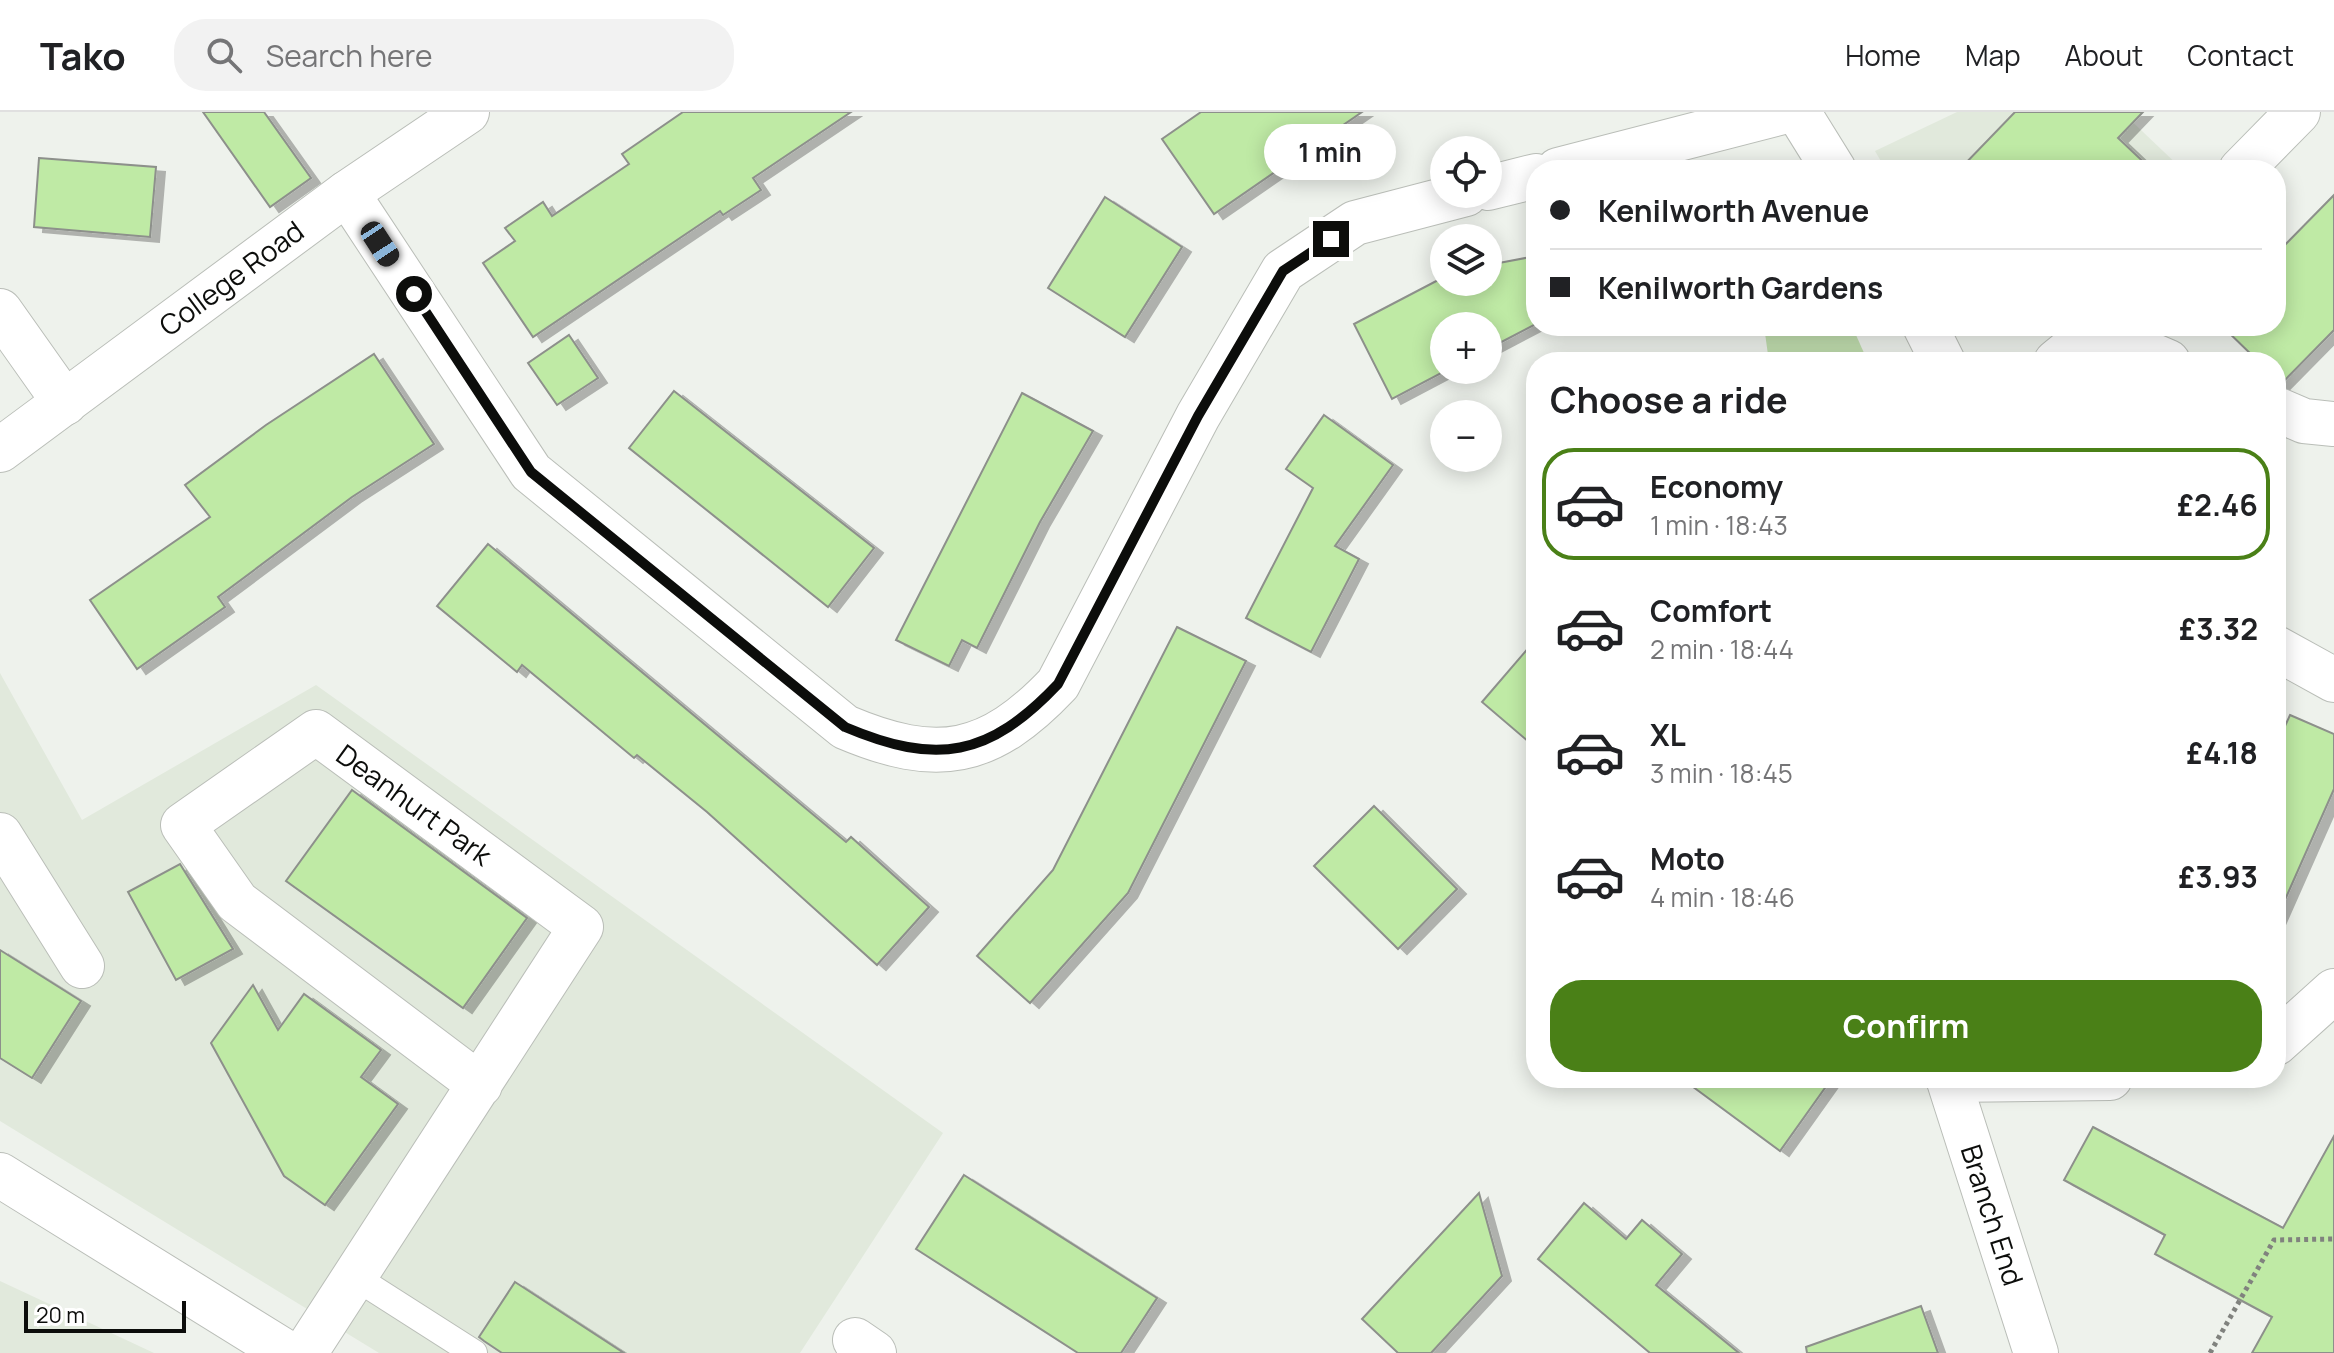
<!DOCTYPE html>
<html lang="en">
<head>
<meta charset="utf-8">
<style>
	body { margin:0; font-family:Manrope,sans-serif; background:#f2f2f2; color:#202124; height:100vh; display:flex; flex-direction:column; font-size:30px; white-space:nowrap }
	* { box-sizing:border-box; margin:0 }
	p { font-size:26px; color:#757577 }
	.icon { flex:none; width:44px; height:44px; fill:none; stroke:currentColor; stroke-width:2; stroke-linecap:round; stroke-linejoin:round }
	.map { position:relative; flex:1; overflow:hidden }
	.details { position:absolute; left:1526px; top:240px; width:760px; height:736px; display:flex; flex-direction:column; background:#fff; border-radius:32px; box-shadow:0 4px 20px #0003 }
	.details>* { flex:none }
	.guide { position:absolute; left:1526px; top:48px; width:760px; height:176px; border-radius:32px; box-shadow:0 4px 20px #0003; display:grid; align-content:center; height:176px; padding:0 24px; background:#fff }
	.buttons { position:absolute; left:1430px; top:24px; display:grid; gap:16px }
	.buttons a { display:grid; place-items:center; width:72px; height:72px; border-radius:50%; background:#fff; box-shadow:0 4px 20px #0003; font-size:40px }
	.scale { position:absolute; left:24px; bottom:20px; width:162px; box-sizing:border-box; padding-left:8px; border:4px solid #0c0d0b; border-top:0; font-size:22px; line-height:28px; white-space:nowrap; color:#0c0d0b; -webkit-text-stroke:6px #fff; paint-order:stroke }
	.end { position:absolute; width:36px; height:36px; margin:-18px; border:10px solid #0c0d0b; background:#fff; box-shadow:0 0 0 4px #fff }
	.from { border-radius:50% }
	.bubble { position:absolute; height:56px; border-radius:28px; background:#fff; box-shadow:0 4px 20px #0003; font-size:26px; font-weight:700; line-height:56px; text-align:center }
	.car { position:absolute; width:24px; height:48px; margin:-24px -12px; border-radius:10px; box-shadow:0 0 6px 2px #0007; background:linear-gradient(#222 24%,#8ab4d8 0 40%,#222 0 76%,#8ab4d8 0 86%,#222 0) }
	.guide b { display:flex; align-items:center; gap:28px; height:76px; font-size:30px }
	.guide b+b { border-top:2px solid #e0e0e0 }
	.guide i { width:20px; height:20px; background:#202124 }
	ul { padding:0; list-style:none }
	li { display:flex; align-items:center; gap:24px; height:112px; margin:0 16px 12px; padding:0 8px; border:4px solid transparent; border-radius:32px }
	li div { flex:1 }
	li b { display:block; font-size:30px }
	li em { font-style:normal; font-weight:700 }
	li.selected { border-color:#4a8017 }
	li>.icon { width:72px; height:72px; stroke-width:1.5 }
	h2 { padding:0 24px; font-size:36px; line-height:96px }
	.cta { display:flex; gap:16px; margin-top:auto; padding:16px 24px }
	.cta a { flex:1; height:92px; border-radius:32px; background:#4a8017; color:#fff; font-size:32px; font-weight:700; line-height:92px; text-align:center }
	header { display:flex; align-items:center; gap:48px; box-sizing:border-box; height:112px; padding:0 40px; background:#fff; border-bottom:2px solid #e0e0e0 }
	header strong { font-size:38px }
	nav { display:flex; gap:44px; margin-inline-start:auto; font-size:28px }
	.search { width:560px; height:72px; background:#f2f2f2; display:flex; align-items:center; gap:20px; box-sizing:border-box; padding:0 28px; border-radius:32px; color:#757577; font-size:30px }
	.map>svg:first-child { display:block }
	.built { fill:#e1e9dc }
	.green { fill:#c0ddae }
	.building { fill:#bfeaa5; stroke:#8d908b; stroke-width:2; filter:url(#shadow) }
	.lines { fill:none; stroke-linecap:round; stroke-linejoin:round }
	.service-casing { stroke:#babeb8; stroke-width:28 }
	.minor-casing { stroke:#babeb8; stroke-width:46 }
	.tertiary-casing { stroke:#babeb8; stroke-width:46 }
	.secondary-casing { stroke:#babeb8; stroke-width:46 }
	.primary-casing { stroke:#babeb8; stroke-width:46 }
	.path { stroke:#80827e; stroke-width:5; stroke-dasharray:4 4; stroke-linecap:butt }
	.service { stroke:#fff; stroke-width:26 }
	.minor { stroke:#fff; stroke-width:44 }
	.tertiary { stroke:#fff; stroke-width:44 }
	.secondary { stroke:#fff; stroke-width:44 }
	.primary { stroke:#fff; stroke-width:44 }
	.route { stroke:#0c0d0b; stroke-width:10 }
	.labels { text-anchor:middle; stroke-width:8; stroke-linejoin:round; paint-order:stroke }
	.street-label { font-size:28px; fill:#0c0d0b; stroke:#fff }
</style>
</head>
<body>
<header>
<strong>Tako</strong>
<div class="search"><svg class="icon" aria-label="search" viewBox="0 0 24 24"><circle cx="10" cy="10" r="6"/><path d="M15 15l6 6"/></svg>Search here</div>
<nav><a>Home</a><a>Map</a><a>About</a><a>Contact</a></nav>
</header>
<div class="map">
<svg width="2334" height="1241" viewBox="0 0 2334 1241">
	<defs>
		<filter id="shadow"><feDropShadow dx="9" dy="5" stdDeviation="0" flood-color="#0004"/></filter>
	</defs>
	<rect width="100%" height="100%" fill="#eef2ec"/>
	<g class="built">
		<path d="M1957,0h165l61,58h-297l-11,-19z"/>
		<path d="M0,561l82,147 234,-135 627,448 -143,220h-421l-379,-232z"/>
		<path d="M0,1169l154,72h-154z"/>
	</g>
	<path class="green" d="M1764,214h88l16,36h-99z"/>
	<g class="building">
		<path d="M203,0h61l47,66 -41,29z"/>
		<path d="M683,0h168l-98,66 8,12 -38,25 -3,-4 -187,126 -50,-74 32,-22 -10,-13 38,-26 9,14 77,-52 -7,-10z"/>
		<path d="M1201,0h161l-148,102 -52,-75z"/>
		<path d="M2015,0h128l-25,26 34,32h-193z"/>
		<path d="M39,46l117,9 -6,70 -116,-10z"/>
		<path d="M2334,83v135l-54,55 -4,-1v-22h-17l-37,-36h54v-72z"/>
		<path d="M1105,85l77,50 -57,90 -77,-49z"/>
		<path d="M1536,144v68l-48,25v-23h-44l3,44 -55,29 -38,-75 90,-47v5h44v-17z"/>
		<path d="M569,223l29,43 -41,27 -29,-42z"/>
		<path d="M374,242l60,90 -82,53 -134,100 7,10 -88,62 -47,-69 120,-83 -25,-32 81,-60z"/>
		<path d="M674,279l200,157 -46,59 -199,-159z"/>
		<path d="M1022,281l71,38 -53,91 -63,126 -15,-8 -13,26 -53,-26z"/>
		<path d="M1324,303l69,50 -58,81 24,13 -48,93 -65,-34 67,-130 -27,-19z"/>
		<path d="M488,432l358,298 5,-5 78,70 -52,58 -170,-153 -70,-57 -3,3 -112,-93 -5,7 -80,-66z"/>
		<path d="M1177,515l69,34 -118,232 -98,110 -53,-47 76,-86z"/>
		<path d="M1536,527v109l-54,-46z"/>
		<path d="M2290,603l44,19v55l-58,131v-174z"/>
		<path d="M352,678l175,128 -64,90 -177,-127z"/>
		<path d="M1374,694l83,83 -59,60 -84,-83z"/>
		<path d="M180,752l53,85 -57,31 -48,-88z"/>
		<path d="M0,838l81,51 -49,77 -32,-20z"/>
		<path d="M253,873l25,45 26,-36 77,56 -20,27 37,27 -73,101 -41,-29 -73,-133z"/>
		<path d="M1681,966h151l-52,73z"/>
		<path d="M2093,1015l190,101 51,-92v217h-82l20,-36 -117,-63 10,-19 -101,-55z"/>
		<path d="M964,1063l193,123 -36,55h-43l-162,-104z"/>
		<path d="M1479,1081l23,83 -71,77h-33l-36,-34z"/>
		<path d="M1584,1091l42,36 16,-19 40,34 -26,31 83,68h-89l-112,-94z"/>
		<path d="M515,1170l109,71h-122l-18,-12 -5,-4z"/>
		<path d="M1921,1194l17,47h-131l-1,-6z"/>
	</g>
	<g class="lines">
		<defs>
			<path id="service" d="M355,1165l119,76"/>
			<g id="minor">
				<path d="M1558,58l225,-58"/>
				<path d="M2241,58l57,-58"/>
				<path d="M1488,76l48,-12"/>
				<path d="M347,81l184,279 314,255c92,39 144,30 213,-43l140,-268 85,-145 72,-48 111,-29"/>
				<path d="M0,199l65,92"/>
				<path d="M2096,219l72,31"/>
				<path d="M2056,250l44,-36"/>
				<path d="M2276,297l28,12 30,3"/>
				<path d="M2276,536l58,32"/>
				<path d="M0,723l82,131"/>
				<path d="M2276,931l58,-52"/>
				<path d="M1949,968l161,-2"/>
				<path d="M855,1228l19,13"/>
				<path d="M305,1241l276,-426 -265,-195 -133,93 54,77 243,183"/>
			</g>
			<g id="tertiary">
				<path id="s1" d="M0,338l347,-257 120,-81"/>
			</g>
			<g id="secondary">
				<path d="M1798,0l36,58"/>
				<path d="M1925,214l18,36"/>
				<path id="s2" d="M1948,966l88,275"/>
			</g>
			<path id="primary" d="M0,1063l287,178"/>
		</defs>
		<use href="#service" class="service-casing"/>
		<use href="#minor" class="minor-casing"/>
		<use href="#tertiary" class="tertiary-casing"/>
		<use href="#secondary" class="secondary-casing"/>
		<use href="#primary" class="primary-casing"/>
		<path class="path" d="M2210,1241l64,-113 60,-1"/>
		<use href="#service" class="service"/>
		<use href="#minor" class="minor"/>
		<use href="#tertiary" class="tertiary"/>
		<use href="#secondary" class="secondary"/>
		<use href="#primary" class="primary"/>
	</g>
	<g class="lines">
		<path class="route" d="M414,182l117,178 314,255c92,39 144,30 213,-43l140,-268 85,-145 48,-32"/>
	</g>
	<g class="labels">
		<g class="street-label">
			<text dy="10" stroke="none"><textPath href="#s1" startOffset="288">College Road</textPath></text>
			<text transform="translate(414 693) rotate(36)" y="10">Deanhurt Park</text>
			<text dy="10" stroke="none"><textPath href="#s2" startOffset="144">Branch End</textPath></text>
		</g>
	</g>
</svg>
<div class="buttons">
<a><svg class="icon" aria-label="locate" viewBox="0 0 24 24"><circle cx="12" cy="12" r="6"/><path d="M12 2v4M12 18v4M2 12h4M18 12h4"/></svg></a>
<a><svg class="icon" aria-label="layers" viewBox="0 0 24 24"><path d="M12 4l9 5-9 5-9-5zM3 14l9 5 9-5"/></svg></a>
<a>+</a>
<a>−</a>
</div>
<div class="scale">20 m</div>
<i class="end from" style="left:414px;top:182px"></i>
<i class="end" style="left:1331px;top:127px"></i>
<div class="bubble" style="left:1264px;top:12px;width:132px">1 min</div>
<i class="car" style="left:380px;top:132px;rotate:147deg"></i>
<div class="guide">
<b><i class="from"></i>Kenilworth Avenue</b>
<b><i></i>Kenilworth Gardens</b>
</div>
<section class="details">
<h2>Choose a ride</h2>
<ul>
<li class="selected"><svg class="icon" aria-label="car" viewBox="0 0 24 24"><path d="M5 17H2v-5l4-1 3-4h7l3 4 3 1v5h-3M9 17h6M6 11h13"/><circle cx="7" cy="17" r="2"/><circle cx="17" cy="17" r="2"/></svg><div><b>Economy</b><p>1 min · 18:43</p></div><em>£2.46</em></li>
<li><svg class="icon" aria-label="car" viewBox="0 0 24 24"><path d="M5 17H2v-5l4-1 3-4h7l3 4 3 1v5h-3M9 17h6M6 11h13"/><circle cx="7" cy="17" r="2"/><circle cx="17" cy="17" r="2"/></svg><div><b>Comfort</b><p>2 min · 18:44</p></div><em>£3.32</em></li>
<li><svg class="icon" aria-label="car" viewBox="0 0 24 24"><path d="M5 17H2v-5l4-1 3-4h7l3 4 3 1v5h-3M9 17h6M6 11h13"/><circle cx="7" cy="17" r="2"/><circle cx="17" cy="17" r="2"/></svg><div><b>XL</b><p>3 min · 18:45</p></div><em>£4.18</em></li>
<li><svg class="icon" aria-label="car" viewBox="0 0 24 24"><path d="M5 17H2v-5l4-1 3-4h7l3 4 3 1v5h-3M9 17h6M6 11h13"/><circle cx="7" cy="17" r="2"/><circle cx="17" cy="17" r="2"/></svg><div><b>Moto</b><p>4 min · 18:46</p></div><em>£3.93</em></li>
</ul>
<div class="cta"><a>Confirm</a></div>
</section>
</div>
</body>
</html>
